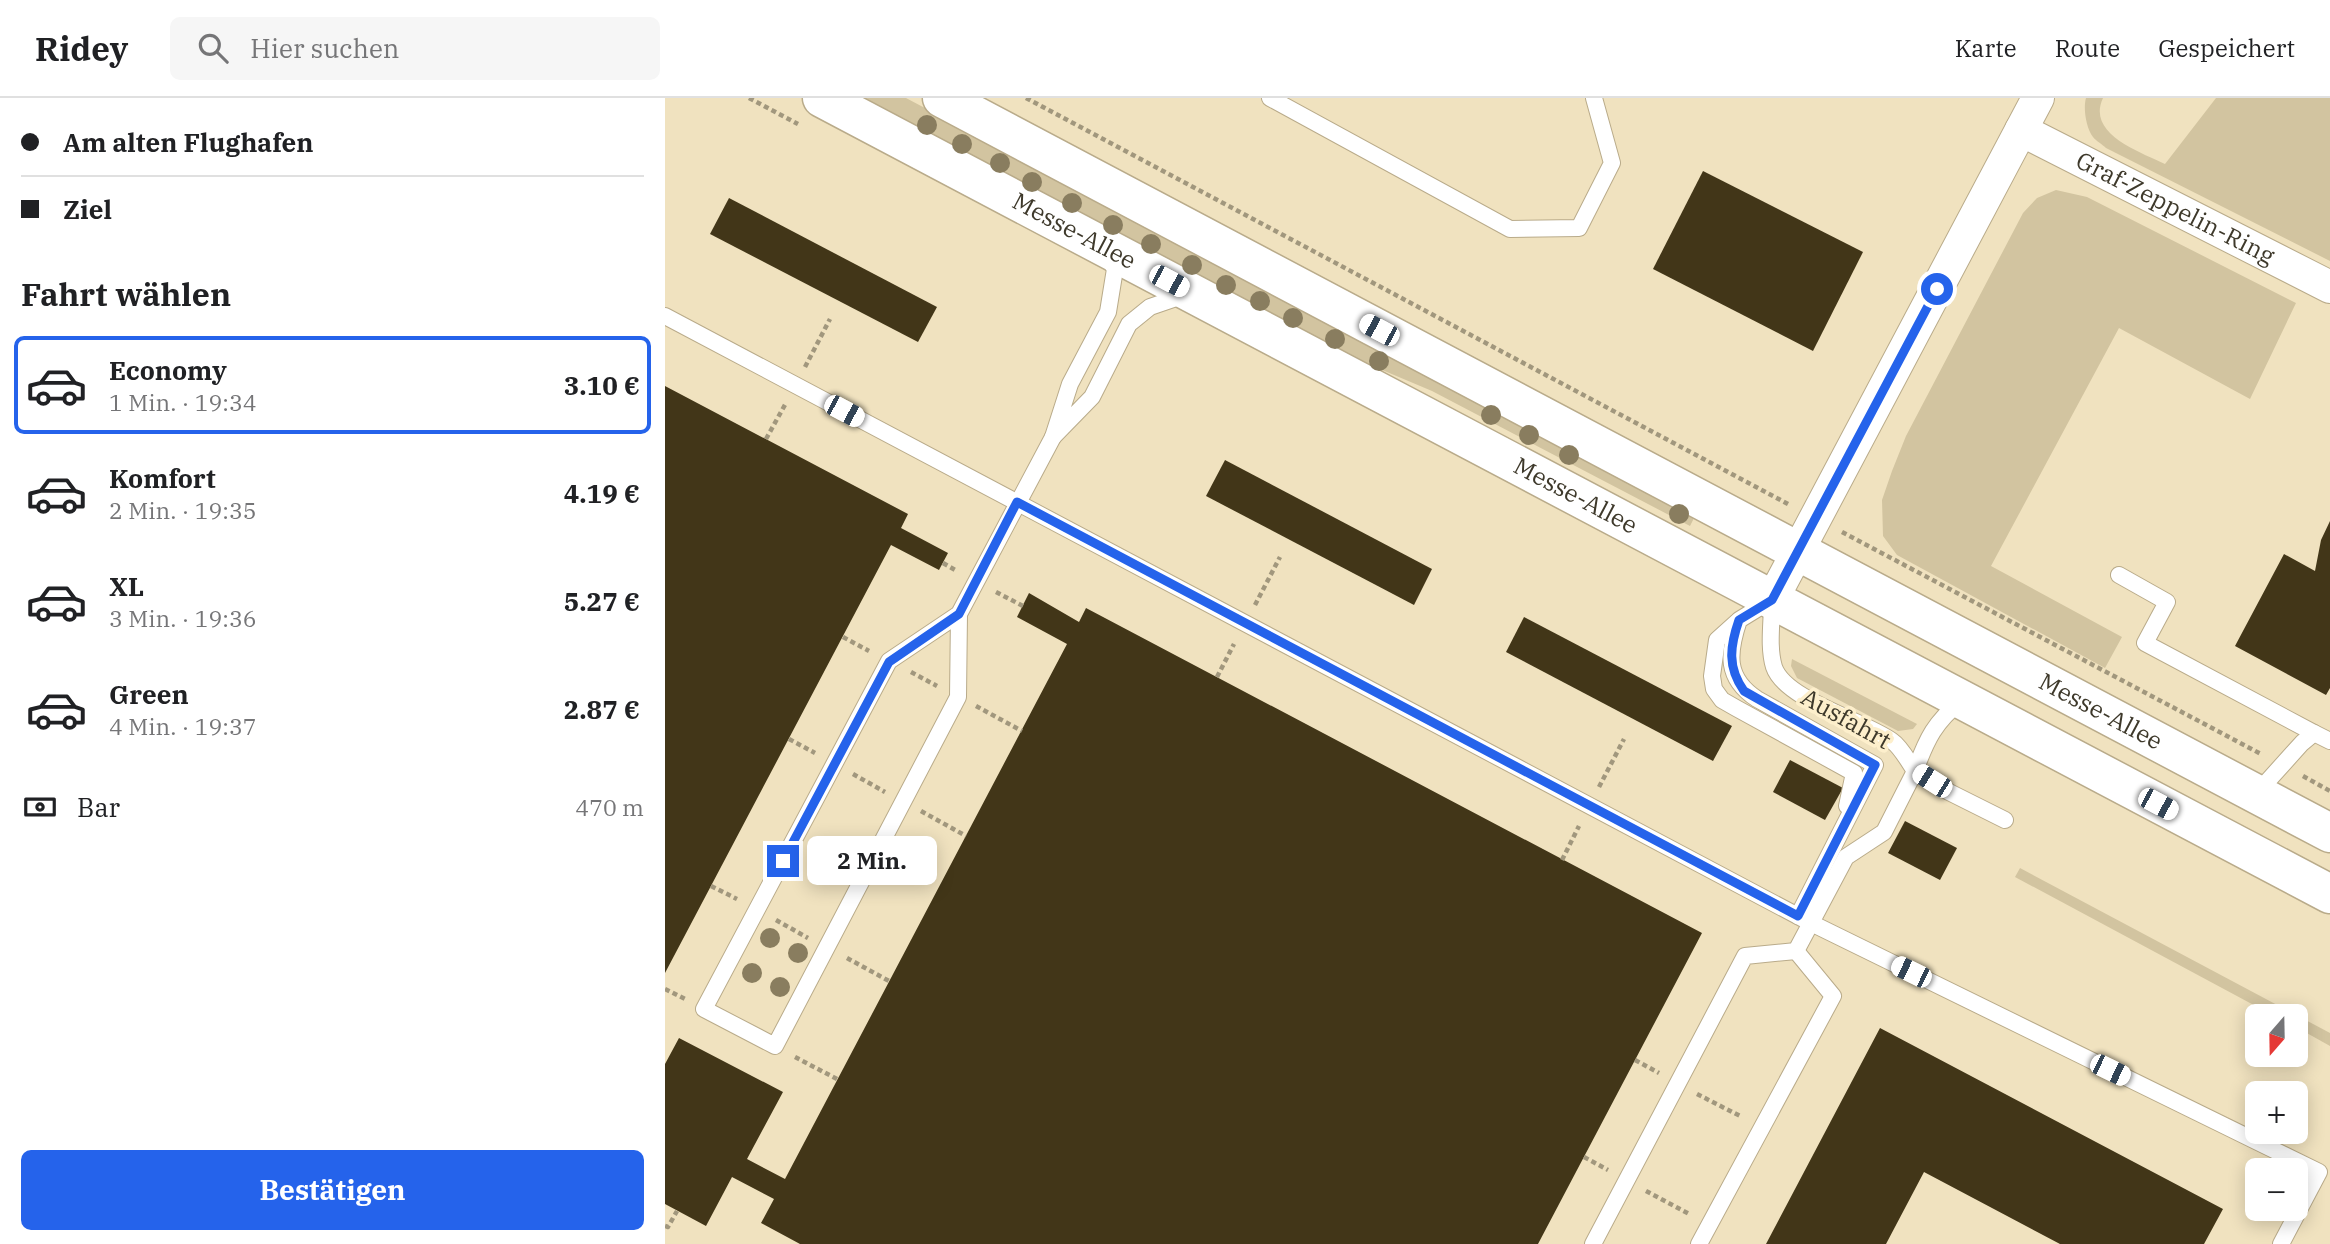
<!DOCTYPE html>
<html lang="de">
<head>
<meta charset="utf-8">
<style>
	body { margin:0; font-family:"IBM Plex Serif",serif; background:#f6f6f6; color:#202124; height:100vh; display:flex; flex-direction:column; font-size:26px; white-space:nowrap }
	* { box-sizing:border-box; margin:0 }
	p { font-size:23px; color:#757577 }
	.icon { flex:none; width:38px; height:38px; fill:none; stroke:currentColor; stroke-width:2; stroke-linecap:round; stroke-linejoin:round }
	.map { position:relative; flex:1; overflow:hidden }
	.panel { display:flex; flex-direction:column; background:#fff; width:665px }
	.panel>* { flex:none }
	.top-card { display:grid; align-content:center; height:154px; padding:0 21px; background:#fff }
	.needle { width:46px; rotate:200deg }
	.buttons { position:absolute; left:1580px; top:906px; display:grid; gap:14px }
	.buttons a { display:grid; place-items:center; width:63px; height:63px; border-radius:10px; background:#fff; box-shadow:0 4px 18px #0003; font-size:35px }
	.end { position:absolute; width:32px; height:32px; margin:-16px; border:9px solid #2563eb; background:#fff; box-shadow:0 0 0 4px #fff }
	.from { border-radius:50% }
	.bubble { position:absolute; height:49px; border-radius:10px; background:#fff; box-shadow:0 4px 18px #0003; font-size:23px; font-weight:700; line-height:49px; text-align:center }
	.car { position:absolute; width:21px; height:42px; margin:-21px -10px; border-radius:9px; box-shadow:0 0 5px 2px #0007; background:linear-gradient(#fff 24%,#345 0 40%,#fff 0 76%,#345 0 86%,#fff 0) }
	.top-card b { display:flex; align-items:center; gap:24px; height:66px; font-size:26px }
	.top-card b+b { border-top:2px solid #e0e0e0 }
	.top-card i { width:18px; height:18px; background:#202124 }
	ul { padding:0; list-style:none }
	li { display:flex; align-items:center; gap:21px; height:98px; margin:0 14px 10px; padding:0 7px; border:4px solid transparent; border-radius:10px }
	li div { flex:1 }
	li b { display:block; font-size:26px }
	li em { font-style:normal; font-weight:700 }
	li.on { border-color:#2563eb }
	li>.icon { width:63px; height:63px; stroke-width:1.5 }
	h2 { padding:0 21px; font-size:32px; line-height:84px }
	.pay { display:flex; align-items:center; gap:18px; height:77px; padding:0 21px; font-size:26px }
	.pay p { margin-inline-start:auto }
	.button { display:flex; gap:14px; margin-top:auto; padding:14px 21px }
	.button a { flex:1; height:80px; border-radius:10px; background:#2563eb; color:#fff; font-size:28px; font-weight:700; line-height:80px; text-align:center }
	header { display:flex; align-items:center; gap:42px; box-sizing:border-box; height:98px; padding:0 35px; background:#fff; border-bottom:2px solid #e0e0e0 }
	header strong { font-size:33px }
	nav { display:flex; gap:38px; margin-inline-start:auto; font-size:24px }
	.search { width:490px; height:63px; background:#f6f6f6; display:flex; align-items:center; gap:18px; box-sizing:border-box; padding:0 24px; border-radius:10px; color:#757577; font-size:26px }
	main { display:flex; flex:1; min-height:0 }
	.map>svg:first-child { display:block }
	.green { fill:#d2c4a0 }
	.building { fill:#423618 }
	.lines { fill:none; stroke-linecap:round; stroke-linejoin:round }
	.lane-casing { stroke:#b9ab8a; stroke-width:18 }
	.street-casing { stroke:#b9ab8a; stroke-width:34 }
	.secondary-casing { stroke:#b9ab8a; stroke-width:41 }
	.path { stroke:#a1977d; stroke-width:4.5; stroke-dasharray:5 3.5; stroke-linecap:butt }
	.lane { stroke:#fff; stroke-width:16 }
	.street { stroke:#fff; stroke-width:32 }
	.secondary { stroke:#fff; stroke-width:38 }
	.tree { fill:#897d5f }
	.route { stroke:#2563eb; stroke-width:9 }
	.labels { text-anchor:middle; stroke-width:7; stroke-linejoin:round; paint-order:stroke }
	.street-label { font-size:24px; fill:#3e392b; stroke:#fdefcc }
</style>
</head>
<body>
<header>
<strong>Ridey</strong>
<div class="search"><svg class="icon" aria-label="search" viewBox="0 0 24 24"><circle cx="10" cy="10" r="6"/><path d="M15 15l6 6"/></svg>Hier suchen</div>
<nav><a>Karte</a><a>Route</a><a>Gespeichert</a></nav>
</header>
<main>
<section class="panel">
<div class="top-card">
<b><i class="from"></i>Am alten Flughafen</b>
<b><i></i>Ziel</b>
</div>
<h2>Fahrt wählen</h2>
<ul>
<li class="on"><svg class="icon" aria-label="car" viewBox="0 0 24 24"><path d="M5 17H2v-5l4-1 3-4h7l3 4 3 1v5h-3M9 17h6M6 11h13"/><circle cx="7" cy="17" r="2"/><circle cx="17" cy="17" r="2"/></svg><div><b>Economy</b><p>1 Min. · 19:34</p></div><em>3.10 €</em></li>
<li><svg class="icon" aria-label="car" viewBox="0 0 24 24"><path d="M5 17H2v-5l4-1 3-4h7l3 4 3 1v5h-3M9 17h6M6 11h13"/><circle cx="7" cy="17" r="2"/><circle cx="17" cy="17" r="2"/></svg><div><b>Komfort</b><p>2 Min. · 19:35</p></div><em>4.19 €</em></li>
<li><svg class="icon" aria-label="car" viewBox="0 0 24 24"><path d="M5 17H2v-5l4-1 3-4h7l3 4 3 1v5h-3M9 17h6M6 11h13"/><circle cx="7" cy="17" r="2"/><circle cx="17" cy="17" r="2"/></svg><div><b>XL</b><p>3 Min. · 19:36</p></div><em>5.27 €</em></li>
<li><svg class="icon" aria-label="car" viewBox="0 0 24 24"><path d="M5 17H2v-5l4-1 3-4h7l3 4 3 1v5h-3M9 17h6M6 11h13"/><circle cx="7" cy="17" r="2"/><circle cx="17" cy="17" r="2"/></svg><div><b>Green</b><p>4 Min. · 19:37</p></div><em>2.87 €</em></li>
</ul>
<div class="pay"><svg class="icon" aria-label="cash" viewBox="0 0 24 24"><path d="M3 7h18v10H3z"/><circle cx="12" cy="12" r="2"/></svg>Bar<p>470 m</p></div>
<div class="button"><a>Bestätigen</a></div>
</section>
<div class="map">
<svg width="1665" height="1146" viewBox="0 0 1665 1146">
	<rect width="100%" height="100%" fill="#f0e2bf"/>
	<g class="green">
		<path d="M187,0h54l789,418 -5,10 -258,-135 -121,-51z"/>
		<path d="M1421,0h17c-17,36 37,54 62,66l51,-66h114v163l-224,-113c-4,-4 -10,-7 -13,-11 -7,-9 -10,-29 -7,-39z"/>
		<path d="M1391,92l31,7 209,106 -46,96 -131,-71 -128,238 131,71 -17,31 -208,-113 -14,-19 -1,-36 10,-29 14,-35 117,-223 14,-15z"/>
		<path d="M1127,561l125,65 -4,5 -15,2 -101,-53 -6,-12z"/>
		<path d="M1355,770l310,165v13l-34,-19v-10h-20l-261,-140z"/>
	</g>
	<g class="building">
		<path d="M1038,73l160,81 -50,99 -160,-82z"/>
		<path d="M64,100l208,109 -19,35 -208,-108z"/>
		<path d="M0,288l243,128 -7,14 47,25 -9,17 -48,-25 -226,428z"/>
		<path d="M560,362l207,109 -18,36 -208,-109z"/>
		<path d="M1665,423v167l-4,7 -91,-49 49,-92 31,17 6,-31z"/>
		<path d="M364,495l50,29 7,-14 616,325 -164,311h-738l-39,-21 13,-24 -42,-22 -26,49 -41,-22v-140l14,-26 104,54 -36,67 38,20 282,-535 -50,-27z"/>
		<path d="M859,519l208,109 -19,35 -207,-109z"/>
		<path d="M1125,662l53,28 -18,32 -52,-28z"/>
		<path d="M1240,723l52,27 -17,32 -52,-27z"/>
		<path d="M1215,930l343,181 -19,35h-144l-136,-72 -38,72h-120z"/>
	</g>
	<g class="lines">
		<defs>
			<g id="lane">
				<path d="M605,0l240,131 69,-1 33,-65 -18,-65"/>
				<path d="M442,158l8,13 -7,43 -38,72 -17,53 39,-40 37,-73 21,-17 35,-12"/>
				<path d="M0,218l1146,607 508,249 -38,72"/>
				<path d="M1454,477l48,27 -22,41 169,90"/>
				<path d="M1105,503l-31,19c-11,33 -14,58 18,79l118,66 -77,151"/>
				<path d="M294,516l-1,83 -183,349 -71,-37 185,-348 70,-47 94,-177"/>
				<path d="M1072,524l-20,18 -5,36 2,13 8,11 14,8 118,65 -7,33"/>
				<path d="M1297,602c-27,22 -35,38 -47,71l34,21 56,28"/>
				<path d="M1591,696l46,-51 12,-10 16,8"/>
				<path d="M928,1146l152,-288 51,-5 50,-94 38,-25 31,-61c-7,-10 -14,-24 -23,-30 -27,-20 -107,-41 -118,-74 -6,-20 -2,-44 -2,-64"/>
				<path d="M1034,1146l134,-248 -37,-45"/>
			</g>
			<g id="street">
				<path id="s1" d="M1356,32l309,157"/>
				<path d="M1107,502l266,-502"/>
			</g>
			<g id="secondary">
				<path id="s2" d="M157,0l1508,796"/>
				<path id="s3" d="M277,0l1388,735"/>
			</g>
		</defs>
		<use href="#lane" class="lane-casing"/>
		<use href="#street" class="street-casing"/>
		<use href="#secondary" class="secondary-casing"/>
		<g class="path">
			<path d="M84,0l49,26"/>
			<path d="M361,0l762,406"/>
			<path d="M140,269l25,-48"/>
			<path d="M101,341l20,-36"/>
			<path d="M1177,434l419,222"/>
			<path d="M278,465l14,8"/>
			<path d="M331,494l27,14"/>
			<path d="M590,507l25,-48"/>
			<path d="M178,539l26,14"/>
			<path d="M246,574l26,14"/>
			<path d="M552,579l17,-33"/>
			<path d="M311,608l46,25"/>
			<path d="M124,641l26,14"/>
			<path d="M188,676l32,18"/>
			<path d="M1638,678l27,15"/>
			<path d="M934,689l25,-48"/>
			<path d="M256,713l45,25"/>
			<path d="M897,762l17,-34"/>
			<path d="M46,788l26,13"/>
			<path d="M111,822l32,18"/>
			<path d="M182,860l42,23"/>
			<path d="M0,891l20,10"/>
			<path d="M130,959l42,22"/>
			<path d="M970,962l24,13"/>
			<path d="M1032,996l45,23"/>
			<path d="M919,1059l24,13"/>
			<path d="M981,1093l45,24"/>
			<path d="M0,1128l3,1 9,-16"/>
		</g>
		<use href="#lane" class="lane"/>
		<use href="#street" class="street"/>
		<use href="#secondary" class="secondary"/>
	</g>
	<g class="tree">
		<circle cx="262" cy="27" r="10"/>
		<circle cx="297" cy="46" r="10"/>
		<circle cx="335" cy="65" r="10"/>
		<circle cx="367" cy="84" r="10"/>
		<circle cx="407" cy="105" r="10"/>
		<circle cx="448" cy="127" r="10"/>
		<circle cx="486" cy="146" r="10"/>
		<circle cx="527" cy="167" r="10"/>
		<circle cx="561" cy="187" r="10"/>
		<circle cx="595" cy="203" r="10"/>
		<circle cx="628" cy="220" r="10"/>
		<circle cx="670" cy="241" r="10"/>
		<circle cx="714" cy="263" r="10"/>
		<circle cx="826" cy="317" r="10"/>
		<circle cx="864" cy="337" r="10"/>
		<circle cx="904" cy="357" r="10"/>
		<circle cx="1014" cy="416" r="10"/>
		<circle cx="105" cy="840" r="10"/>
		<circle cx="133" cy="855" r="10"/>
		<circle cx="87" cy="875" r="10"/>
		<circle cx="115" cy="889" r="10"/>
	</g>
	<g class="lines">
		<path class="route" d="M118,763l106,-199 70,-48 58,-112 781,414 77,-151 -131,-74c-17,-24 -14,-45 -5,-71l33,-20 165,-311"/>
	</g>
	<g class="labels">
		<g class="street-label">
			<text dy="8" stroke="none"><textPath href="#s1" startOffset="173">Graf-Zeppelin-Ring</textPath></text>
			<text dy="8" stroke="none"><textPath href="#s2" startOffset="285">Messe-Allee</textPath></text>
			<text dy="8" stroke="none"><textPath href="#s2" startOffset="852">Messe-Allee</textPath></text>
			<text dy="8" stroke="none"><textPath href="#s3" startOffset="1311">Messe-Allee</textPath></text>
			<text transform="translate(1181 621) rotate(29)" y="8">Ausfahrt</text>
		</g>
	</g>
</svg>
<div class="buttons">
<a><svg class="needle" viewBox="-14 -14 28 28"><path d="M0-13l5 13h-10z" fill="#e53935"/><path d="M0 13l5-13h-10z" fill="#757577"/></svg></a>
<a>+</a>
<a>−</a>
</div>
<i class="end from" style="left:1272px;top:191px"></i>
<i class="end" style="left:118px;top:763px"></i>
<div class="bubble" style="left:142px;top:738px;width:130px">2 Min.</div>
<i class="car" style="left:504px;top:183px;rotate:118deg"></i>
<i class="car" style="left:714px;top:232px;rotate:298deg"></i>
<i class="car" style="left:179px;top:313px;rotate:118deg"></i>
<i class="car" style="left:1267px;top:683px;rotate:302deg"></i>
<i class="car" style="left:1493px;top:706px;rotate:118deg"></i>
<i class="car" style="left:1246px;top:874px;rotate:296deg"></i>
<i class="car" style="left:1445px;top:972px;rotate:116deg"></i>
</div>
</main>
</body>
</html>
